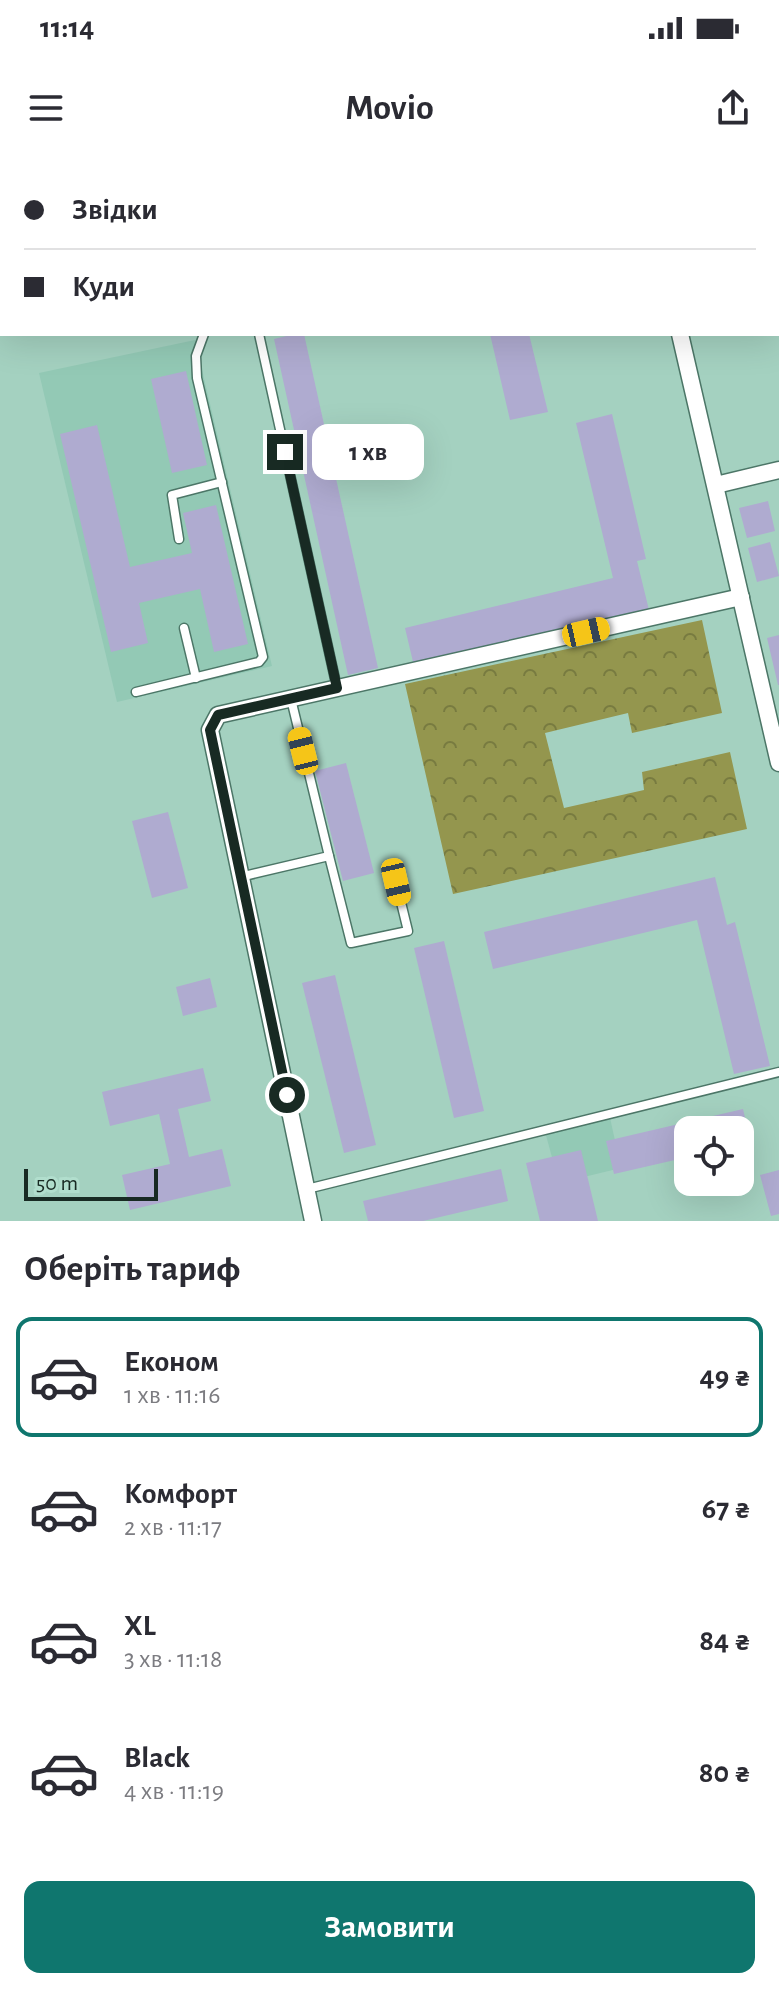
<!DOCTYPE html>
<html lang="uk">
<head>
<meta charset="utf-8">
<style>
	body { margin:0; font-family:"Alegreya Sans",sans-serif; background:#f7f7f7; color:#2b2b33; height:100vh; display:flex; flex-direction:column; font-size:30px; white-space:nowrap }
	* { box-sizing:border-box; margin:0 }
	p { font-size:26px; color:#7c7c81 }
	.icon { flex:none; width:44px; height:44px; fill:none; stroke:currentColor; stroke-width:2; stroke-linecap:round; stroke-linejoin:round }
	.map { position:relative; height:1061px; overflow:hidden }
	.panel { display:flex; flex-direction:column; background:#fff; flex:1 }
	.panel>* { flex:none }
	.hud { position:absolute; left:0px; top:0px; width:780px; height:176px; box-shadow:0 8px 32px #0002; display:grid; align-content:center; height:176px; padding:0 24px; background:#fff }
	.controls { position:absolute; left:674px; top:956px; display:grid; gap:16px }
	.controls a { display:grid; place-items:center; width:80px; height:80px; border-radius:16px; background:#fff; box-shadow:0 8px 32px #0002; font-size:40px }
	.scale { position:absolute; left:24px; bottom:20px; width:134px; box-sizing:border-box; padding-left:8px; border:4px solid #182a23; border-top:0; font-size:22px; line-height:28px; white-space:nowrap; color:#182a23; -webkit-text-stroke:6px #b1decd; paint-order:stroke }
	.end { position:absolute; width:36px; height:36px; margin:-18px; border:10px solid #182a23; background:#fff; box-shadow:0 0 0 4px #fff }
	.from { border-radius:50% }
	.bubble { position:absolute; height:56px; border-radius:16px; background:#fff; box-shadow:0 8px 32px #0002; font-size:26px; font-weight:700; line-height:56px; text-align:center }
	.car { position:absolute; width:24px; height:48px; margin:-24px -12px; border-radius:10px; box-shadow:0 0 6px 2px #0007; background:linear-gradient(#f5c518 24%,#345 0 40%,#f5c518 0 76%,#345 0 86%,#f5c518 0) }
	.hud b { display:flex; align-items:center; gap:28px; height:76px; font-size:30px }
	.hud b+b { border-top:2px solid #e1e1e2 }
	.hud i { width:20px; height:20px; background:#2b2b33 }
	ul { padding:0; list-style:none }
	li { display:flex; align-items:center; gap:24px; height:120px; margin:0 16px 12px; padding:0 8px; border:4px solid transparent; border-radius:16px }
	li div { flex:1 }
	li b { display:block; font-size:30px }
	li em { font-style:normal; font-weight:700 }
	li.selected { border-color:#0f766e }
	li>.icon { width:72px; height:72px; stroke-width:1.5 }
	h2 { padding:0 24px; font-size:36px; line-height:96px }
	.primary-button { display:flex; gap:16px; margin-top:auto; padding:16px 24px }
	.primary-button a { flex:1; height:92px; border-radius:16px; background:#0f766e; color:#fff; font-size:32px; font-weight:700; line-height:92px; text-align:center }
	.status { display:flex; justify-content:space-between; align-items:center; height:56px; padding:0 40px; background:#fff; direction:ltr }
	.status svg { height:22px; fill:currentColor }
	header { display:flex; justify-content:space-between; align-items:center; height:104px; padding:0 24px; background:#fff; font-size:36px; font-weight:700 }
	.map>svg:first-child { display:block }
	.built { fill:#93c9b5 }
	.forest { fill:url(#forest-crowns) }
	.building { fill:#afabd0 }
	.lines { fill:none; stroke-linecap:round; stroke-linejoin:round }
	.lane-casing { stroke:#4c7667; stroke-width:11 }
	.street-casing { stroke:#4c7667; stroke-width:19 }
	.lane { stroke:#fff; stroke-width:8 }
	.street { stroke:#fff; stroke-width:16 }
	.route { stroke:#182a23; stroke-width:10 }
</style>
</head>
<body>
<div class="status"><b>11:14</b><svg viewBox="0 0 49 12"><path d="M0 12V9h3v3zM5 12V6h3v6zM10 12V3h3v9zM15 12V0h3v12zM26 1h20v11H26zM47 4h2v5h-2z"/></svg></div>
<header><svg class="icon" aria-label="menu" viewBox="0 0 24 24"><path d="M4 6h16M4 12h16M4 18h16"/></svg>Movio<svg class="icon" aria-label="share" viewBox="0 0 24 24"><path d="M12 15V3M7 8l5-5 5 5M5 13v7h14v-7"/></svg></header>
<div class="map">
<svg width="779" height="1061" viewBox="0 0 779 1061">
	<defs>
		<pattern id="forest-crowns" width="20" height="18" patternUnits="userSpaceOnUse" patternTransform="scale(2)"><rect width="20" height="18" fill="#94964e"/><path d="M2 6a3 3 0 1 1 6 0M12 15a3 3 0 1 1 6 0" fill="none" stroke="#787b40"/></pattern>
	</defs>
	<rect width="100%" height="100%" fill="#a4d1c0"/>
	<g class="built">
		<path d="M195,180l77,326 -155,36 -78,-329z"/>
		<path d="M609,953l12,55 -62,15 -15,-55z"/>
	</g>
	<path class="forest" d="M702,460l20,93 -90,20 -4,-20 -83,20 19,75 80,-18 -2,-18 88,-20 17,77 -294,65 -48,-210z"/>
	<g class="building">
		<path d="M295,174h9l74,334 -30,7 -74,-336z"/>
		<path d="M490,174h39l19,78 -38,8z"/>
		<path d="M186,211l21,94 -35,8 -21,-94z"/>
		<path d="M612,254l34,145 -9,2 12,49 -235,56 -9,-38 208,-50 -37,-155z"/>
		<path d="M97,265l33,142 62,-14 -9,-40 33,-8 32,139 -34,8 -14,-63 -61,14 9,40 -37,9 -51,-218z"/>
		<path d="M768,341l7,30 -28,7 -8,-30z"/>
		<path d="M770,382l9,34 -22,6 -9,-34z"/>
		<path d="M779,475v50h-1l-11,-47z"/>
		<path d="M346,603l28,110 -31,8 -28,-110z"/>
		<path d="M168,652l20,76 -36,10 -20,-77z"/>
		<path d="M715,717l12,48 8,-3 35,144 -36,8 -37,-154 -204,49 -9,-37z"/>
		<path d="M444,781l40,170 -30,7 -40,-170z"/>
		<path d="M335,815l41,170 -32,8 -42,-170z"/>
		<path d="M210,818l7,29 -34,9 -7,-29z"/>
		<path d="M203,908l8,33 -33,8 11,48 33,-8 9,37 -101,24 -8,-35 48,-11 -11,-50 -49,12 -8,-34z"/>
		<path d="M743,949l8,34 -11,2v-15h-52v27l-74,17 -8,-33z"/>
		<path d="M581,990l17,71h-58l-14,-58z"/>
		<path d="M501,1009l7,32 -85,20h-55l-5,-20z"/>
		<path d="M779,1010v44l-8,2 -11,-41z"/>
	</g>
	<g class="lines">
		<defs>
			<g id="lane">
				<path d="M181,0l1,2"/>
				<path d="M259,174l78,354"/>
				<path d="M179,379l-7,-44 50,-13"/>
				<path d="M184,468l12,50"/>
				<path d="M136,532l123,-30 4,-5 -66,-279 -1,-22 8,-22"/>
				<path d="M329,696l22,87 57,-12 -12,-49"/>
				<path d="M240,717l89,-21 -38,-157"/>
				<path d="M307,1029l472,-117"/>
			</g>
			<g id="street">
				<path d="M638,0l1,2"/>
				<path d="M778,89h1"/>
				<path d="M680,174l99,429"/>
				<path d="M716,325l63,-15"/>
				<path d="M313,1061l-103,-491 8,-15 523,-118"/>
			</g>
		</defs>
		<use href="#lane" class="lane-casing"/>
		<use href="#street" class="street-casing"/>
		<use href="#lane" class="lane"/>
		<use href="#street" class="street"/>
	</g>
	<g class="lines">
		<path class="route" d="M285,292l52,236 -119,27 -8,15 77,365"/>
	</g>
</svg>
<div class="controls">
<a><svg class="icon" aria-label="locate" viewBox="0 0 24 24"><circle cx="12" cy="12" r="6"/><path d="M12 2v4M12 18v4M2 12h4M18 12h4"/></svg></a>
</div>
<div class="scale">50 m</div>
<i class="end from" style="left:287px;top:935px"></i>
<i class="end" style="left:285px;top:292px"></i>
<div class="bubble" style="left:312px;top:264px;width:112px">1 хв</div>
<i class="car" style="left:586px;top:472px;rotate:77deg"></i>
<i class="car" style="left:303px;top:591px;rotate:346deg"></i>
<i class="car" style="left:396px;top:722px;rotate:167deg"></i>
<div class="hud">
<b><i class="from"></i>Звідки</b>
<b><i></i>Куди</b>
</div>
</div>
<section class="panel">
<h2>Оберіть тариф</h2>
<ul>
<li class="selected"><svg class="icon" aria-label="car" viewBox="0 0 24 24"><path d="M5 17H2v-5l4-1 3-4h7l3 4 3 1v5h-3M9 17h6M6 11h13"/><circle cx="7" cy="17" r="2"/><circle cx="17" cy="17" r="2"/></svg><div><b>Економ</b><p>1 хв · 11:16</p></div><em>49 ₴</em></li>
<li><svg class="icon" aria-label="car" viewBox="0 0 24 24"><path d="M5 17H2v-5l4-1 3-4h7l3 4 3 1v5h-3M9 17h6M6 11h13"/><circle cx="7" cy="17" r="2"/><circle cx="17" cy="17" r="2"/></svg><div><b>Комфорт</b><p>2 хв · 11:17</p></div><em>67 ₴</em></li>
<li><svg class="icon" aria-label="car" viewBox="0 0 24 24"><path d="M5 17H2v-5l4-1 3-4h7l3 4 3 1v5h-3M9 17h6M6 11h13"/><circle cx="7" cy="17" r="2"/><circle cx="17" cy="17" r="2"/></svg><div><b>XL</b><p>3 хв · 11:18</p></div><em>84 ₴</em></li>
<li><svg class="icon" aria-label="car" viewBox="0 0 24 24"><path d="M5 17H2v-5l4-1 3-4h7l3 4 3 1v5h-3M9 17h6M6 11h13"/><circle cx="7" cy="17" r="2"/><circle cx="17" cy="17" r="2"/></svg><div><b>Black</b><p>4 хв · 11:19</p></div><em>80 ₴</em></li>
</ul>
<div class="primary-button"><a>Замовити</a></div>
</section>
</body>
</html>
